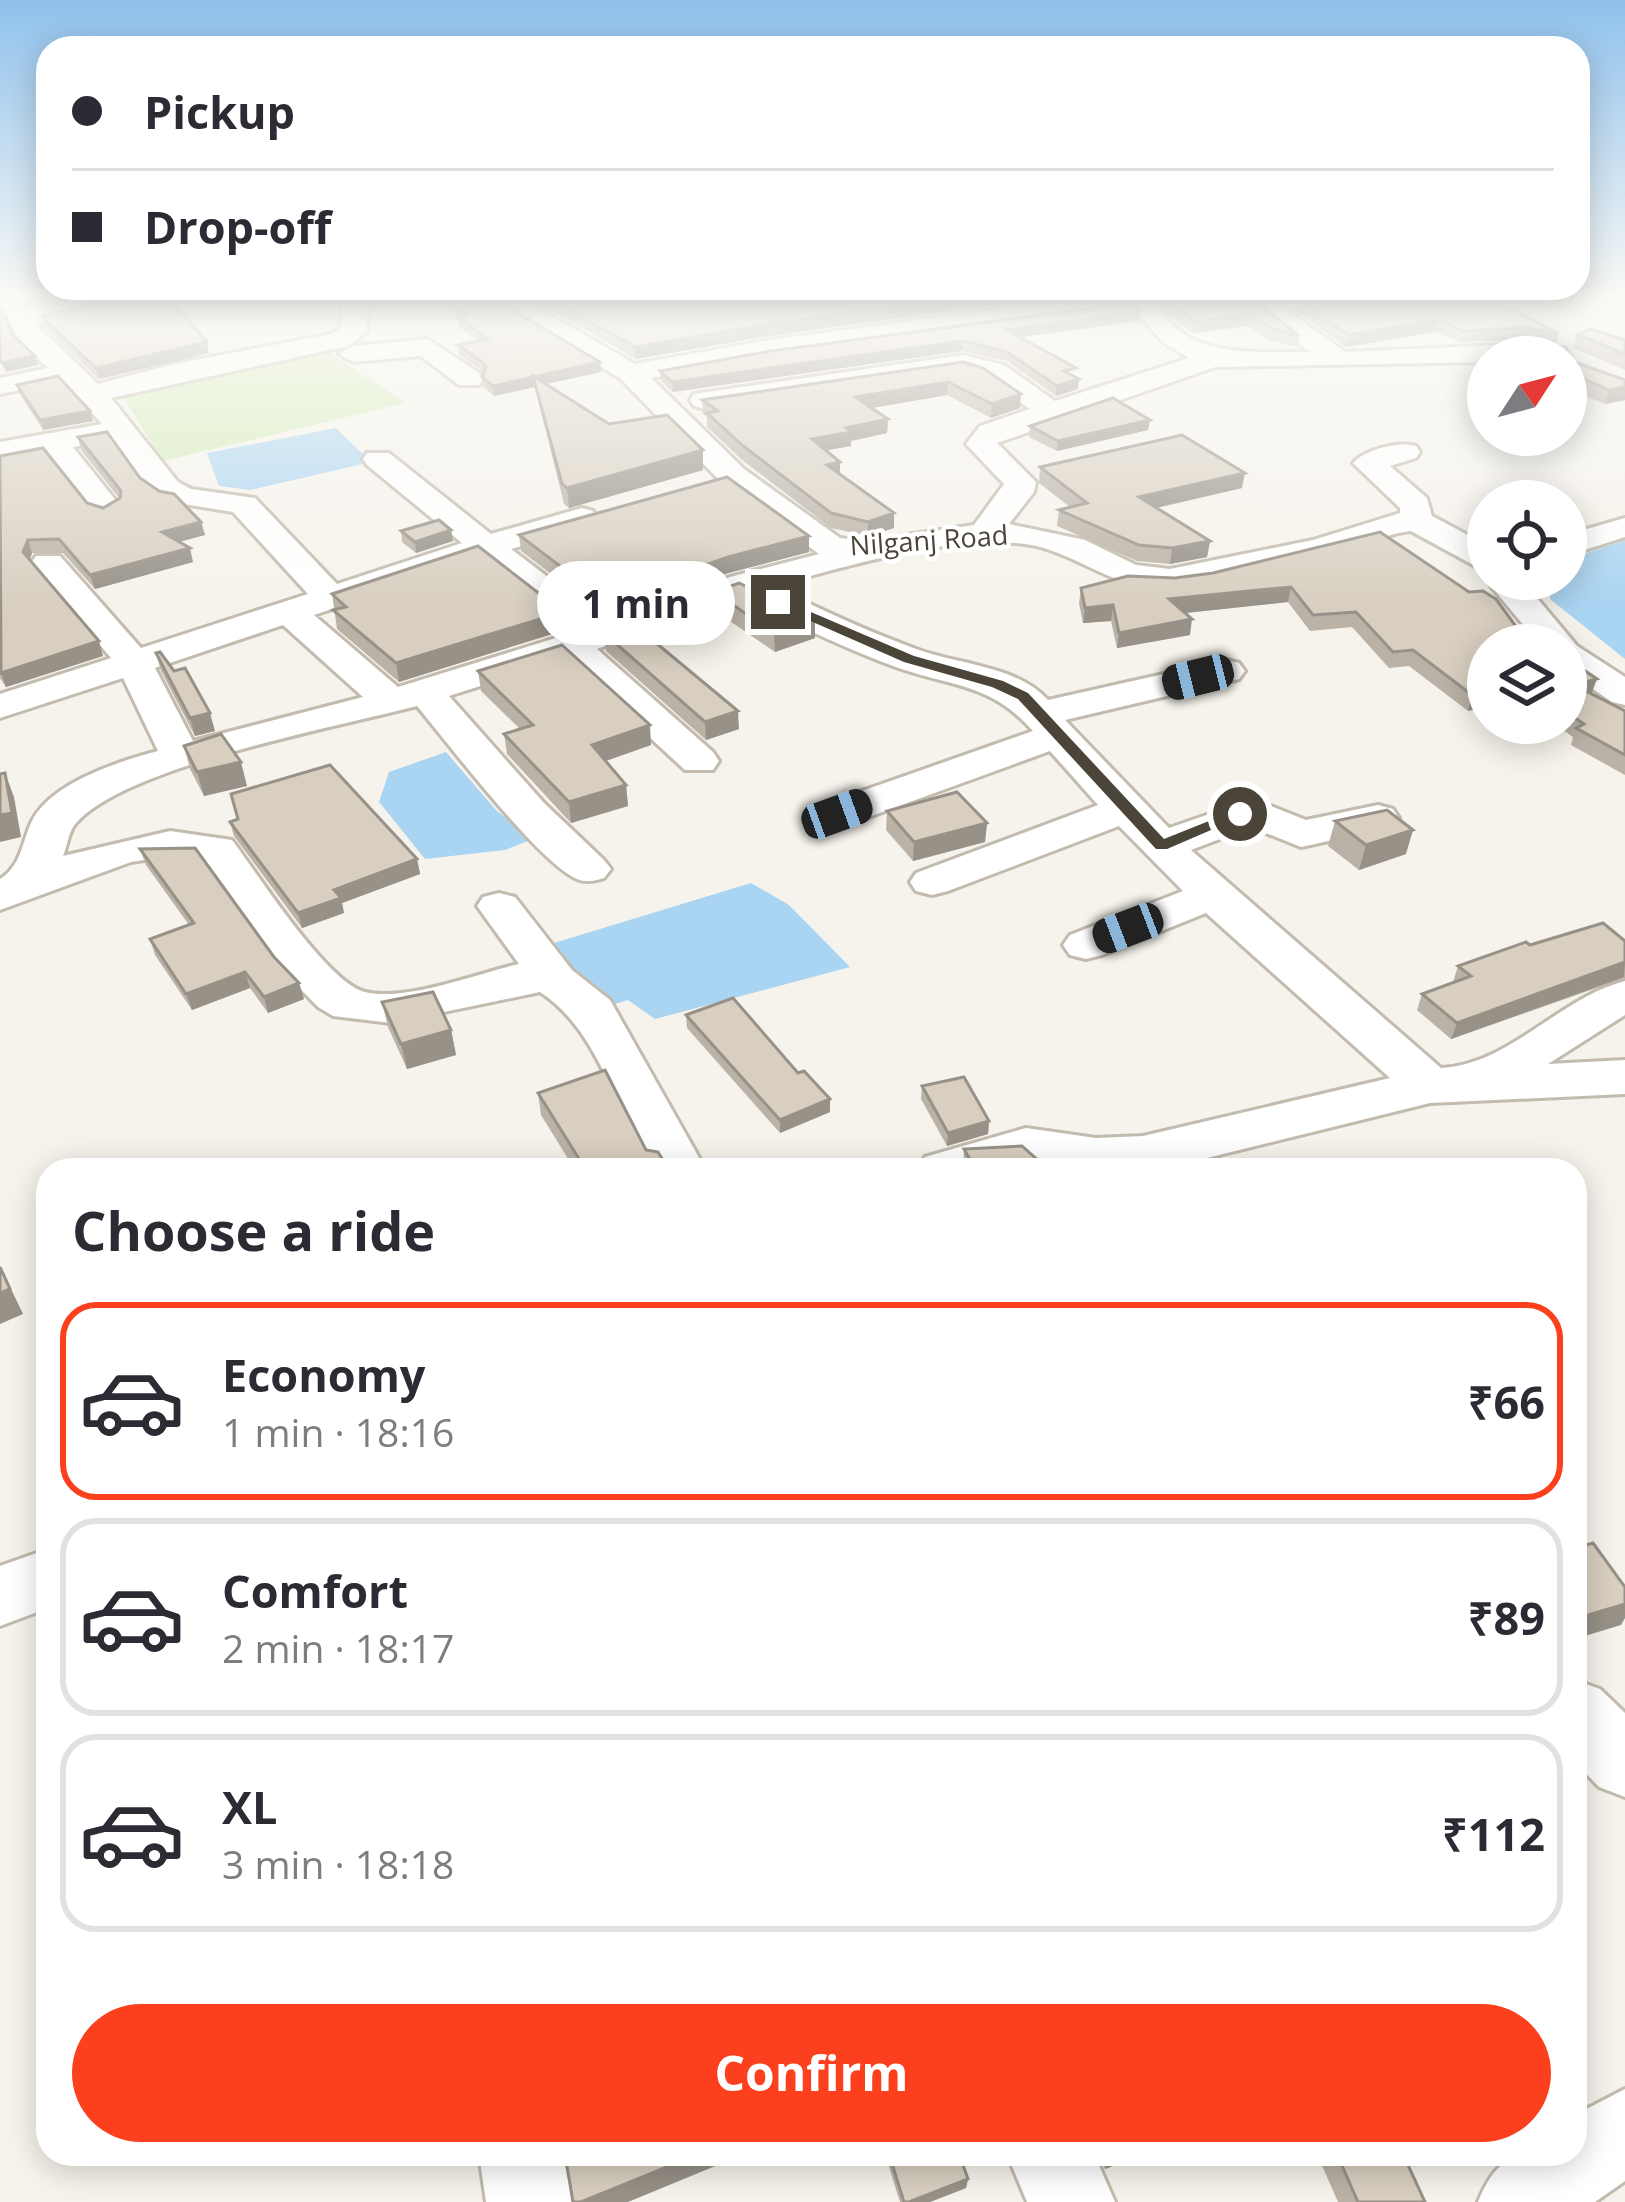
<!DOCTYPE html>
<html lang="en">
<head>
<meta charset="utf-8">
<style>
	body { margin:0; font-family:"Open Sans",sans-serif; background:#f7f7f7; color:#2b2b33; height:100vh; display:flex; flex-direction:column; font-size:45px; white-space:nowrap }
	* { box-sizing:border-box; margin:0 }
	p { font-size:39px; color:#7c7c81 }
	.icon { flex:none; width:66px; height:66px; fill:none; stroke:currentColor; stroke-width:2; stroke-linecap:round; stroke-linejoin:round }
	.map { position:relative; flex:1; overflow:hidden }
	.panel { position:absolute; left:36px; top:1158px; width:1551px; height:1008px; display:flex; flex-direction:column; background:#fff; border-radius:36px; box-shadow:0 6px 30px #0003 }
	.panel>* { flex:none }
	.hud { position:absolute; left:36px; top:36px; width:1554px; height:264px; border-radius:36px; box-shadow:0 6px 30px #0003; display:grid; align-content:center; height:264px; padding:0 36px; background:#fff }
	.needle { width:78px; rotate:54deg }
	.fabs { position:absolute; left:1467px; top:336px; display:grid; gap:24px }
	.fabs a { display:grid; place-items:center; width:120px; height:120px; border-radius:50%; background:#fff; box-shadow:0 6px 30px #0003; font-size:60px }
	.end { position:absolute; width:54px; height:54px; margin:-27px; border:15px solid #4b4439; background:#fff; box-shadow:0 0 0 6px #fff }
	.from { border-radius:50% }
	.bubble { position:absolute; height:84px; border-radius:42px; background:#fff; box-shadow:0 6px 30px #0003; font-size:39px; font-weight:700; line-height:84px; text-align:center }
	.car { position:absolute; width:36px; height:72px; margin:-36px -18px; border-radius:15px; box-shadow:0 0 9px 3px #0007; background:linear-gradient(#222 24%,#8ab4d8 0 40%,#222 0 76%,#8ab4d8 0 86%,#222 0) }
	.hud b { display:flex; align-items:center; gap:42px; height:114px; font-size:45px }
	.hud b+b { border-top:3px solid #e1e1e2 }
	.hud i { width:30px; height:30px; background:#2b2b33 }
	ul { padding:0; list-style:none }
	li { display:flex; align-items:center; gap:36px; height:198px; margin:0 24px 18px; padding:0 12px; border:6px solid #e1e1e2; border-radius:36px }
	li div { flex:1 }
	li b { display:block; font-size:45px }
	li em { font-style:normal; font-weight:700 }
	li.current { border-color:#fc3f1d }
	li>.icon { width:108px; height:108px; stroke-width:1.5 }
	h2 { padding:0 36px; font-size:54px; line-height:144px }
	.action { display:flex; gap:24px; margin-top:auto; padding:24px 36px }
	.action a { flex:1; height:138px; border-radius:72px; background:#fc3f1d; color:#fff; font-size:48px; font-weight:700; line-height:138px; text-align:center }
	.map>svg:first-child { display:block }
	.green { fill:#d2eab5 }
	.water { fill:#a9d4f2 }
	.lines { fill:none; stroke-linecap:round; stroke-linejoin:round }
	.minor-casing { stroke:#c2bbae; stroke-width:6 }
	.minor { fill:#fff; fill-rule:evenodd }
	.wall { fill:#bab2a6 }
	.shaded-wall { fill:#979187 }
	.building { fill:#d8cfc1; stroke:#979187; stroke-width:3 }
	.route { fill:#4b4439 }
	.labels { text-anchor:middle; stroke-width:9; stroke-linejoin:round; paint-order:stroke }
	.far-street-label { font-size:27px; fill:#4b4439; stroke:#fff }
</style>
</head>
<body>
<div class="map">
<svg width="1625" height="2202" viewBox="0 0 1625 2202">
	<rect width="100%" height="100%" fill="#f6f3ec"/>
	<path class="green" d="M327,351l78,52 -242,58 -44,-71z"/>
	<g class="water">
		<path d="M336,428l35,34 -120,28 -32,-4 -12,-33z"/>
		<path d="M1625,540v119l-75,-60 1,-20h15v-19z"/>
		<path d="M446,752l50,58 37,29 -28,11 -80,9 -46,-57 10,-30z"/>
		<path d="M751,883l38,22 61,62 -195,52 -27,-19 -29,9 -45,-66z"/>
	</g>
	<g class="lines">
		<defs>
			<g id="minor">
				<path d="M0,299h22l5,11 54,-11h53l-12,8 -87,17 63,60 76,-20 157,-30 10,-6 1,-29h26l-1,33 -19,14 -237,52 67,84 13,7 64,9 82,86 125,-41 -95,-78 -4,-6 4,-6h22l102,81 91,-26 11,3 5,7 -5,7 -82,24 96,73 123,-45 89,-23 -97,-71 -101,-104 -133,-80h34l113,65 135,-24 303,-41h81c29,62 100,52 156,53l-59,-47 4,-6h65l-3,5 -30,6 58,42 177,-8 46,7 4,6 -6,6v-6h-78v5l-273,5 -218,76 39,39 -2,10 -25,32 76,16 51,25 34,4 143,-29 87,-27v-5l-47,-45c12,-13 45,-22 63,-17l4,6 -4,6 -26,8 37,32 5,18 56,30v27l-77,-42c-27,3 -52,16 -78,24 -44,13 -117,31 -161,34 -56,4 -95,-38 -147,-45 -73,-10 -181,23 -252,42 48,24 96,46 146,64 42,15 98,16 129,50l178,-40 13,3 6,8 -6,8 -174,41 104,108 84,-29 53,21 72,-15 15,4 6,9 -6,9 -92,20 -50,-20 -60,23 250,218c68,-3 118,-70 184,-87v34l-77,49 77,-4v34l-195,9 -272,67h-97l-35,-6 -18,6h-91l8,-13 101,-29 70,10 47,-2 247,-58 -184,-165 -104,42 -16,4 -16,-4 -7,-10 7,-10 113,-44 -64,-65 -171,65 -16,4 -16,-4 -6,-9 6,-9 182,-68 -48,-54 -198,72 -15,4 -15,-4 -6,-9 6,-9 211,-74c-43,-49 -83,-44 -140,-65 -53,-20 -103,-44 -153,-69l-143,52 116,103 6,9 -6,9h-28l-120,-111 -116,37 95,107 60,57 7,9 -7,9c-9,3 -18,5 -27,1 -38,-16 -129,-136 -160,-173 -81,21 -289,60 -340,116 -9,9 -9,23 -14,34l107,-25 62,9c25,33 95,143 133,152 41,10 113,-19 154,-28l-42,-58 6,-9 16,-4 16,4 57,73 38,30 96,170h-54c-37,-59 -52,-139 -112,-178l-149,31 -58,-7 -15,-9 -36,-37 -80,-111 -32,-3 -39,6 -131,48v-31c21,-13 22,-36 31,-56 18,-40 89,-62 127,-72l-35,-73 -123,40v-24l111,-36 -75,-88 -5,-7 5,-7h24l81,92 167,-54 -75,-82 -68,-11 -19,-14 -33,-47 -40,7 48,60 -16,10 -11,-3 -49,-62 -45,8v-18l102,-18 -39,-43 -63,13v-16l48,-10 -29,-26zM1132,307l32,36 25,15 -134,43 -51,-36 -41,-10 -269,39 -4,6 4,6 10,3 259,-38 21,6 46,32 -50,17 -14,18 38,40 -30,41 -107,16 -27,-3 -96,-69 -93,-91 119,-22zM481,559l94,73 -177,55 -84,-72zM283,625l80,72 -170,44 -38,-73z"/>
				<path d="M427,339l52,34 4,6 -4,6h-20l-38,-29 -68,6 -14,-8 14,-8z"/>
				<path d="M1625,518v19l-59,19v-21z"/>
				<path d="M1488,576l33,3 56,67 48,31v28l-13,-3 -46,-31v-26h-26l-49,-59z"/>
				<path d="M48,1549v59l-48,18v-60z"/>
				<path d="M1575,1680l25,9 25,24v84l-26,-10 -24,-25z"/>
				<path d="M1625,2089v92l-30,21h-117c22,-54 44,-48 97,-48v-39z"/>
				<path d="M479,2154h84l9,48h-86z"/>
				<path d="M1007,2154h87l21,48h-88z"/>
			</g>
		</defs>
		<use href="#minor" class="minor-casing"/>
		<use href="#minor" class="minor"/>
	</g>
	<g class="wall">
		<path d="M532,299h504l-267,37 -133,23z"/>
		<path d="M1158,299h95l46,37 -2,11 -29,-7 -22,-14 -53,7 -23,-17z"/>
		<path d="M1300,301l140,5 119,27 -3,12 -34,-5 -62,2 -24,-10 -90,15 -48,-35z"/>
		<path d="M454,305l146,57 1,10 -54,12 62,40 94,46 -134,38 -5,-4 -29,-117 -41,9 -11,-9 -1,-10 2,-5 -25,-17 -1,-10 20,-4 -20,-15v-10l-2,-2z"/>
		<path d="M41,316l168,37 -110,26 -55,-52z"/>
		<path d="M1139,321l-118,16 54,40 3,12 -22,7 -49,-35 -45,-10 -289,41 -12,-11 -1,-10z"/>
		<path d="M1577,334l48,6v30l-52,-22z"/>
		<path d="M1509,347h57l3,13 56,20v20l-20,4 -39,-16v-17l43,19 -43,-19v-14h-60z"/>
		<path d="M963,362l57,46 -29,10 -44,-23 -76,13 17,11 -1,14 -36,8v5l-25,4 14,12v12l54,39v15l-26,8 -37,-8 -89,-68 -35,-33v-10l-4,-3 -1,-14z"/>
		<path d="M17,385l73,26 3,10 -50,9 -23,-36z"/>
		<path d="M1030,426l118,4 -91,21 -28,-14z"/>
		<path d="M78,437l62,41 61,44 4,13 -26,7 14,20 -98,27 -32,-36h-31l-2,7 73,96 -97,31 -6,-9v-222l87,47 16,5 16,-10 -38,-48z"/>
		<path d="M1040,467l202,21 -85,20 53,33 -3,16 -37,7 -33,-3 -80,-35 2,-16 11,-3 -31,-24z"/>
		<path d="M451,530l2,11 -37,12 -14,-11 -1,-11z"/>
		<path d="M1380,532l108,113v61l-20,5 -59,-45 -20,2 -37,-41 -42,4 -22,-29 -103,11 5,22 -73,13 -6,-27 -28,2 -4,-20 2,-15 132,-15z"/>
		<path d="M519,535l290,1v16l-81,21 -120,44 -87,-66z"/>
		<path d="M714,592l101,46 -40,14 -60,-41z"/>
		<path d="M332,594l233,36 -166,52 -62,-53z"/>
		<path d="M604,633l135,96 -33,11 -100,-89z"/>
		<path d="M156,653l59,78 -20,5 -34,-65z"/>
		<path d="M1566,658l26,36 33,17v64l-54,-30 2,-8 -20,-14h13z"/>
		<path d="M478,671l173,74 -45,16 20,24 2,21 -57,17 -64,-69 -3,-20 16,-5 -39,-38z"/>
		<path d="M184,746l63,40 -43,10 -14,-27z"/>
		<path d="M887,811l100,12 -2,19 -72,19 -27,-31z"/>
		<path d="M1335,821l71,33 -47,16 -31,-24z"/>
		<path d="M230,822l187,37 3,15 -78,29 2,10 -42,15 -68,-92z"/>
		<path d="M140,849l134,108 25,26 5,16 -36,14 -18,-25 -58,22 -37,-55 -5,-16 39,-14 -43,-60z"/>
		<path d="M1625,941v37l-174,61 -34,-29 5,-16 31,-12 5,-16 72,-21z"/>
		<path d="M382,1002l69,28 5,25 -49,14 -19,-42z"/>
		<path d="M686,1015l112,58 32,26v13l-50,21 -93,-105z"/>
		<path d="M922,1086l67,35 -1,13 -41,12 -26,-47z"/>
		<path d="M538,1093l108,57 23,20h-94l-34,-55z"/>
		<path d="M964,1149l85,21h-86z"/>
		<path d="M885,2154h74l9,25 -2,9 -36,14h-30z"/>
		<path d="M1097,2154h46l-38,15z"/>
		<path d="M1317,2154h86l22,48h-87z"/>
	</g>
	<g class="shaded-wall">
		<path d="M28,299h21v2l-19,4z"/>
		<path d="M953,299h83l-267,37 -133,23 -1,-12 134,-23z"/>
		<path d="M1140,312l-1,9 -133,18 1,-9z"/>
		<path d="M1248,314l-2,12 -53,7 2,-11z"/>
		<path d="M1438,320l-2,12 -90,15 2,-12z"/>
		<path d="M963,341l-1,10 -289,41 -1,-10z"/>
		<path d="M207,342l2,11 -110,26 -3,-11z"/>
		<path d="M35,356l3,9 -32,7 -4,-9z"/>
		<path d="M600,362l1,10 -65,14 -2,-9z"/>
		<path d="M534,377l1,10 -41,9 -1,-10z"/>
		<path d="M1079,379l-1,10 -22,7 1,-10z"/>
		<path d="M948,382l-1,13 -92,16v-14z"/>
		<path d="M1625,387v13l-20,4 4,-14z"/>
		<path d="M1021,394l-1,14 -29,10 1,-14z"/>
		<path d="M90,411l3,10 -50,9 -3,-10z"/>
		<path d="M888,419l-1,14 -36,8v5l-39,7v-14l34,-11z"/>
		<path d="M1150,420l-2,10 -91,21 1,-10z"/>
		<path d="M703,450v20l-134,38 -2,-20z"/>
		<path d="M840,462v14l-13,-11z"/>
		<path d="M1245,473l-3,15 -105,24 2,-15z"/>
		<path d="M894,513v15l-26,8v-14z"/>
		<path d="M201,522l4,13 -39,10 -4,-13z"/>
		<path d="M451,530l2,11 -37,12 -1,-11z"/>
		<path d="M809,536v16l-81,21 -120,44 -2,-16 122,-44z"/>
		<path d="M28,540l4,13 -5,13 -4,-14z"/>
		<path d="M1210,541l-3,16 -37,7 2,-16z"/>
		<path d="M190,548l3,14 -98,27 -5,-14z"/>
		<path d="M1291,587l-3,15 -122,13 3,-16z"/>
		<path d="M1113,605l-2,16 -28,2 2,-15z"/>
		<path d="M563,612l2,18 -166,52 -3,-19z"/>
		<path d="M815,619v19l-40,14 -1,-19z"/>
		<path d="M1192,619l-2,16 -73,13 2,-15z"/>
		<path d="M99,641l4,15 -97,31 -5,-14z"/>
		<path d="M1597,679l-6,16 -17,-10z"/>
		<path d="M1488,691v15l-20,5 4,-16z"/>
		<path d="M738,711l1,18 -33,11 -1,-18z"/>
		<path d="M210,713l5,18 -20,5 -5,-18z"/>
		<path d="M650,725l1,20 -57,20 -2,-20z"/>
		<path d="M241,762l6,24 -43,10 -7,-24z"/>
		<path d="M5,773l9,24 7,40 -21,5v-27z"/>
		<path d="M626,785l2,21 -57,17 -2,-21z"/>
		<path d="M987,823l-2,19 -72,19 1,-19z"/>
		<path d="M1413,830l-7,24 -47,16 7,-25z"/>
		<path d="M417,859l3,15 -78,29 2,10 -42,15 -4,-15 36,-23z"/>
		<path d="M1625,962l-1,15 -173,62 6,-16z"/>
		<path d="M245,972l5,16 -58,22 -6,-16z"/>
		<path d="M299,983l5,16 -36,14 -4,-16z"/>
		<path d="M451,1030l5,25 -49,14 -6,-25z"/>
		<path d="M830,1099v13l-50,21v-13z"/>
		<path d="M989,1121l-1,13 -41,12 1,-13z"/>
		<path d="M618,1162l1,8h-25z"/>
		<path d="M0,1266l23,48 -23,10z"/>
		<path d="M1625,1604v14l-4,7 -46,14v-20z"/>
		<path d="M699,2154h25l1,8 -97,40h-47z"/>
		<path d="M1111,2154h32l-38,15z"/>
		<path d="M968,2179l-2,9 -36,14h-21z"/>
	</g>
	<g class="building">
		<path d="M122,299h48l37,43 -111,26 -55,-52z"/>
		<path d="M484,299h10l106,63 -107,24 -11,-9 4,-10 -5,-6 -23,-16 30,-6 -31,-22 10,-2 -13,-10z"/>
		<path d="M550,299h403l-184,25 -134,23z"/>
		<path d="M1168,299h85l46,37 -29,-8 -22,-14 -53,8z"/>
		<path d="M1306,299h122l12,7 13,-7h37l69,34 -34,-5 -62,3 -25,-11 -90,15 -48,-34z"/>
		<path d="M1131,303l9,9 -133,18 69,38 -12,3 15,8 -22,7 -50,-34 -44,-11 -291,41 -12,-11 111,-20z"/>
		<path d="M0,306l12,28 23,22 -33,7 -2,-4z"/>
		<path d="M1591,329l34,11v14l-48,-20z"/>
		<path d="M1509,347h57l3,13 56,20v7l-16,3 -43,-19v-14h-34z"/>
		<path d="M963,362l20,6 38,26 -29,10 -44,-22 -93,15 33,22 -42,9 6,4 -40,7 28,23 -13,3 67,48 -26,9 -37,-9 -89,-68 -35,-32 11,-2 -16,-11z"/>
		<path d="M58,376l32,35 -50,9 -23,-35z"/>
		<path d="M533,376l76,48 58,-9 36,35 -136,38 -5,-4z"/>
		<path d="M1113,398l37,22 -92,21 -28,-15z"/>
		<path d="M107,432l33,46 19,13 15,3 27,28 -39,10 28,16 -100,27 -31,-36 -31,1 -5,12 76,89 -98,32 -1,-217 43,-8 44,55 16,5 17,-10 1,-7 -43,-54z"/>
		<path d="M1182,435l63,38 -106,24 71,44 -38,7 -33,-3 -80,-35 28,-7 -47,-36z"/>
		<path d="M727,477l82,59 -81,21 -122,44 -87,-66z"/>
		<path d="M439,520l12,10 -36,12 -14,-11z"/>
		<path d="M1380,532l89,60 14,-1 13,8 24,33 6,-1 21,14h-59v46l-16,4 -59,-45 -20,2 -37,-40 -43,3 -22,-28 -122,12 23,20 -73,14 -6,-28 -28,3 -4,-20 47,-12 47,2 38,-5z"/>
		<path d="M478,546l85,66 -167,51 -63,-53 13,-3 -14,-13z"/>
		<path d="M739,583l76,36 -41,14 -60,-41z"/>
		<path d="M632,623l106,88 -33,11 -101,-89z"/>
		<path d="M562,645l88,80 -58,20 34,40 -57,17 -65,-68 29,-9 -55,-54z"/>
		<path d="M160,652l14,19 11,-3 25,45 -20,5 -34,-65z"/>
		<path d="M1566,658l31,21 -23,6 51,26v44l-49,-27 8,-4 -18,-12z"/>
		<path d="M221,734l20,28 -44,10 -13,-26z"/>
		<path d="M330,765l87,94 -83,31 7,8 -43,15 -68,-91 8,-3 -7,-25z"/>
		<path d="M5,773l7,40 -12,2v-41z"/>
		<path d="M957,792l30,31 -73,19 -27,-31z"/>
		<path d="M1387,810l26,20 -47,15 -31,-24z"/>
		<path d="M195,848l79,109 25,26 -35,14 -19,-25 -59,22 -36,-55 44,-16 -54,-74z"/>
		<path d="M1603,923l22,18v21l-168,61 -35,-29 49,-18 -13,-10 68,-24 4,3z"/>
		<path d="M433,992l18,38 -50,14 -19,-42z"/>
		<path d="M733,998l65,75 6,-2 26,28 -50,21 -94,-105z"/>
		<path d="M605,1070l41,80 12,2 11,18h-45l-6,-8 -24,8h-8l-48,-77z"/>
		<path d="M964,1077l25,44 -41,12 -26,-47z"/>
		<path d="M1022,1146l27,24h-73l-12,-21z"/>
		<path d="M0,1267l10,22 -10,4z"/>
		<path d="M1593,1543l32,44v17l-50,15v-71z"/>
		<path d="M565,2154h134l-118,48h-8z"/>
		<path d="M889,2154h70l9,25 -59,23h-5z"/>
		<path d="M1337,2154h66l22,48h-67z"/>
	</g>
	<linearGradient id="sky" x2="0" y2="1"><stop stop-color="#8fc1ec"/><stop offset="0.49" stop-color="#fbfaf6"/><stop offset="1" stop-color="#fbfaf6" stop-opacity="0"/></linearGradient>
	<rect width="1625" height="608" fill="url(#sky)"/>
	<path class="route" d="M778,598l136,58 89,25 25,12 136,146 70,-28 14,3 -81,35h-11l-138,-150 -26,-12 -88,-25 -130,-57z"/>
	<g class="labels">
		<g class="far-street-label">
			<text transform="translate(929 541) rotate(-4)" y="9">Nilganj Road</text>
		</g>
	</g>
</svg>
<div class="fabs">
<a><svg class="needle" viewBox="-14 -14 28 28"><path d="M0-13l5 13h-10z" fill="#e53935"/><path d="M0 13l5-13h-10z" fill="#7c7c81"/></svg></a>
<a><svg class="icon" aria-label="locate" viewBox="0 0 24 24"><circle cx="12" cy="12" r="6"/><path d="M12 2v4M12 18v4M2 12h4M18 12h4"/></svg></a>
<a><svg class="icon" aria-label="layers" viewBox="0 0 24 24"><path d="M12 4l9 5-9 5-9-5zM3 14l9 5 9-5"/></svg></a>
</div>
<i class="end from" style="left:1240px;top:814px"></i>
<i class="end" style="left:778px;top:602px"></i>
<div class="bubble" style="left:537px;top:561px;width:198px">1 min</div>
<i class="car" style="left:1198px;top:677px;rotate:256deg"></i>
<i class="car" style="left:837px;top:814px;rotate:70deg"></i>
<i class="car" style="left:1128px;top:928px;rotate:249deg"></i>
<div class="hud">
<b><i class="from"></i>Pickup</b>
<b><i></i>Drop-off</b>
</div>
<section class="panel">
<h2>Choose a ride</h2>
<ul>
<li class="current"><svg class="icon" aria-label="car" viewBox="0 0 24 24"><path d="M5 17H2v-5l4-1 3-4h7l3 4 3 1v5h-3M9 17h6M6 11h13"/><circle cx="7" cy="17" r="2"/><circle cx="17" cy="17" r="2"/></svg><div><b>Economy</b><p>1 min · 18:16</p></div><em>₹66</em></li>
<li><svg class="icon" aria-label="car" viewBox="0 0 24 24"><path d="M5 17H2v-5l4-1 3-4h7l3 4 3 1v5h-3M9 17h6M6 11h13"/><circle cx="7" cy="17" r="2"/><circle cx="17" cy="17" r="2"/></svg><div><b>Comfort</b><p>2 min · 18:17</p></div><em>₹89</em></li>
<li><svg class="icon" aria-label="car" viewBox="0 0 24 24"><path d="M5 17H2v-5l4-1 3-4h7l3 4 3 1v5h-3M9 17h6M6 11h13"/><circle cx="7" cy="17" r="2"/><circle cx="17" cy="17" r="2"/></svg><div><b>XL</b><p>3 min · 18:18</p></div><em>₹112</em></li>
</ul>
<div class="action"><a>Confirm</a></div>
</section>
</div>
</body>
</html>
